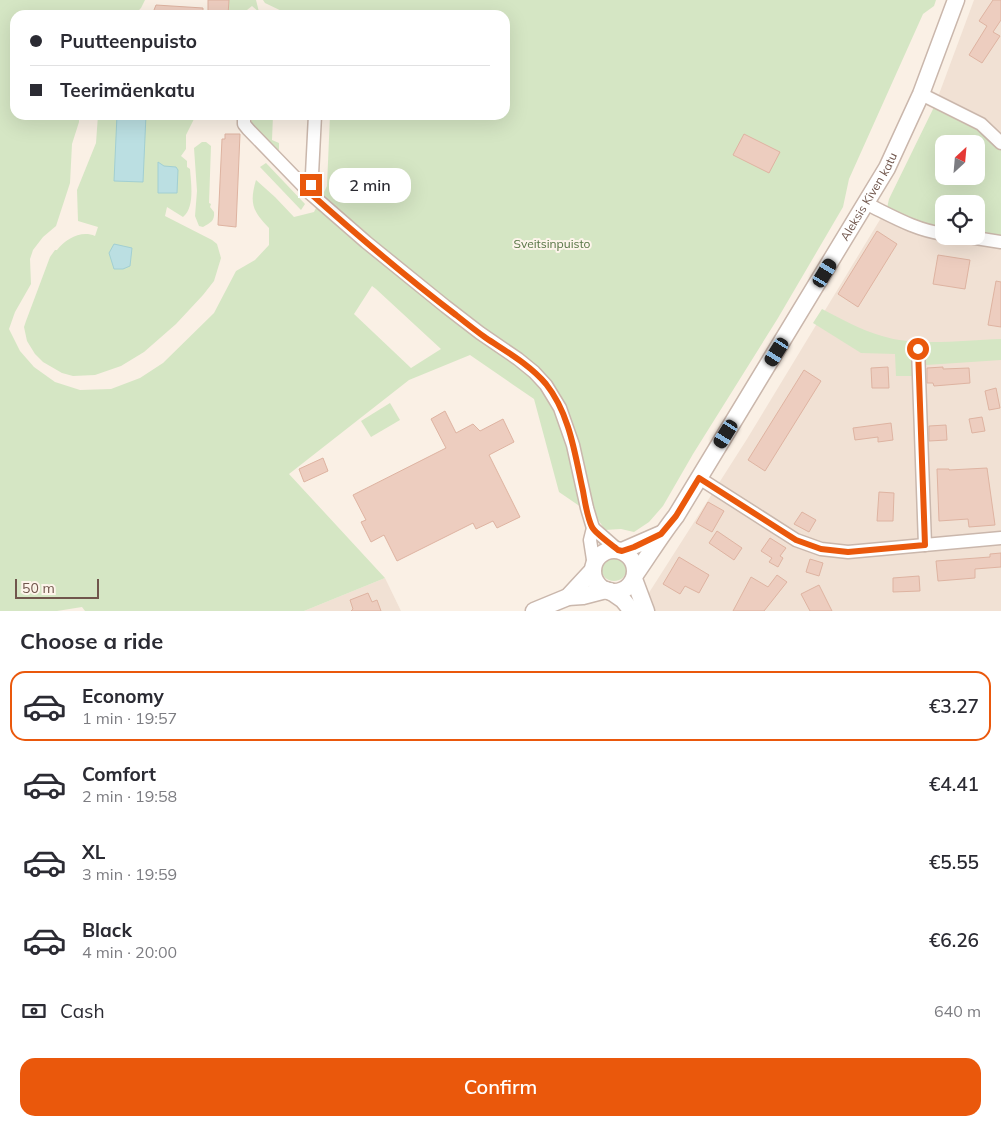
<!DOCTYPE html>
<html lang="en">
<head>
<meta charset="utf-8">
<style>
	body { margin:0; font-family:Mulish,sans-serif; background:#f2f2f3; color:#2b2b33; height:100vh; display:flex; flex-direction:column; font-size:19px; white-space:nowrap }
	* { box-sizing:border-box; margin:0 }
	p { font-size:16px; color:#7c7c81 }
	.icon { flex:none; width:28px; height:28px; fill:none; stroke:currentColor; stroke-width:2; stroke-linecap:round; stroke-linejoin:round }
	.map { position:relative; height:611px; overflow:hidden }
	.drawer { display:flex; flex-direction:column; background:#fff; flex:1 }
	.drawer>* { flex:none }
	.banner { position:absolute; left:10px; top:10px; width:500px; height:110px; border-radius:15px; box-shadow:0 5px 20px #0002; display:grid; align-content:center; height:110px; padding:0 20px; background:#fff }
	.needle { width:32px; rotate:26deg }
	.buttons { position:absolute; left:935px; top:135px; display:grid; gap:10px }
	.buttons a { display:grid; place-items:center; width:50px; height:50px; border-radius:10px; background:#fff; box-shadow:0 5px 20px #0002; font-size:25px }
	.scale { position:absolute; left:15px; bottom:12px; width:84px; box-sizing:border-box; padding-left:5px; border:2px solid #70564c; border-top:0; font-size:14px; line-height:18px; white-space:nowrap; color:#70564c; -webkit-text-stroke:4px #fdf4ea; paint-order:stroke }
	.end { position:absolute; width:22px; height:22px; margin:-11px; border:6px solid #ea580c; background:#fff; box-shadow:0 0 0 2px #fff }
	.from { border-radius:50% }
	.bubble { position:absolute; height:35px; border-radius:15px; background:#fff; box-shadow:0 5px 20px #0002; font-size:16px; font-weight:600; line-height:35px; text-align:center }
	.car { position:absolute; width:15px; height:30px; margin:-15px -8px; border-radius:6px; box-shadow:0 0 4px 1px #0007; background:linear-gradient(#222 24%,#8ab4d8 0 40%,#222 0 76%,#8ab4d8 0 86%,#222 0) }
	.banner b { display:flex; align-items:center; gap:18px; height:48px; font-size:19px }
	.banner b+b { border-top:1px solid #e1e1e2 }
	.banner i { width:12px; height:12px; background:#2b2b33 }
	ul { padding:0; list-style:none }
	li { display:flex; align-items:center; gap:15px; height:70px; margin:0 10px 8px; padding:0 10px; border:2px solid transparent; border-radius:15px }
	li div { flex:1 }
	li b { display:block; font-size:19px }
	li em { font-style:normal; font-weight:600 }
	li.current { border-color:#ea580c }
	li>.icon { width:45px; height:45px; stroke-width:1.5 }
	h2 { padding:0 20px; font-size:22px; line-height:60px }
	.pay { display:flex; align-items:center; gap:12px; height:55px; padding:0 20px; font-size:19px }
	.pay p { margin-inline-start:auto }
	.action { display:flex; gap:10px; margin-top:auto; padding:10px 20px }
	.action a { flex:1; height:58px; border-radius:15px; background:#ea580c; color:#fff; font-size:20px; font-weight:600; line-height:58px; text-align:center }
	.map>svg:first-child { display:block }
	.residential { fill:#f1e1d4 }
	.green { fill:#d5e6c4; fill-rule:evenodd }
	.water { fill:#bbdfe2; stroke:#a2cfd2 }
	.building { fill:#edcdbf; stroke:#deb3a1 }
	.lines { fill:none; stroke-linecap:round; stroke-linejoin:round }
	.minor-casing { stroke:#cab7ac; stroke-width:15 }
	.tertiary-casing { stroke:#cab7ac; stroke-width:19 }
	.minor { stroke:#fff; stroke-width:12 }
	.tertiary { stroke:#fff; stroke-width:16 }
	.route { stroke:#ea580c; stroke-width:6 }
	.labels { text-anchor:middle; stroke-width:4; stroke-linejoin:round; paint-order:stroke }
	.street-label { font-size:12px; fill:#70564c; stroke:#fdf4ea }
	.park-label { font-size:12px; fill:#577545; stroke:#fdf4ea }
</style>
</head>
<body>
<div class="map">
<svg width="1001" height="611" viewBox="0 0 1001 611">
	<rect width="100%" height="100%" fill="#faf0e5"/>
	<g class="residential">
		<path d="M974,0h27v149l-10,-11 -56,-33z"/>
		<path d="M887,208l57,28 57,1v374h-348l-8,-12 102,-160z"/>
		<path d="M385,578l16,33h-97z"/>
	</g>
	<g class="green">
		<path d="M0,0h145l-4,8 -7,7h-119v100h64v7l-7,22 -2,39 -14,43 -13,11 -10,13 -3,9 1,25 -16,28 -6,17 11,22 14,16 21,15 25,8 31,-1 29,-11 23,-15 51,-50 22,-42 19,-11 14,-15v-17c-16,-17 -20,-24 -13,-48l19,17 19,20 20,-5 13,-26 3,-71h175v-100h-215l-25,-12 -2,-3h673l-2,6 -11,8 -74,165 -6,28 -65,111 -85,136 -30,52 -14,16 -15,10 -13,-3 -16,1 -8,-12 -38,-26 -25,-93 -64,-44 -61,25 -120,94 96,104 -81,33h-219l-3,-4 -25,4h-57zM372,286l4,3 65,60 -30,19 -57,-54z"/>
		<path d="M229,0h27l3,12 -7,-6 -5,4 1,5h-20z"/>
		<path d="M935,105l45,24 21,20v88l-25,-3v-30h-32v25l-17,-3 -40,-18 2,-9zM944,144h32v32h-32z"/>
		<path d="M98,115h98l-10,20v14l-5,7 6,5v6l3,2c1,14 5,39 -7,48l-16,-10 -2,9 47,24 5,4 4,14 -7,23 -11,14 -27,29 -32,28 -23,14 -26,9 -22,1 -11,-3 -19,-11 -8,-8 -8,-13 -3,-14 2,-6 24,-64 5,-7h2c9,-11 24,-20 38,-14l3,-9 -20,-6 -1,-31 19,-47z"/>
		<path d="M251,115h22l-1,25 7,3v6l-1,3 -26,-26z"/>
		<path d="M202,142h4l5,4 -2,57 2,1 -1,3 4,5c1,9 -4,11 -11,15l-4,-1 -4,-10 2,-25 -3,-43z"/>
		<path d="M266,163l39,41 -4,6 -41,-43z"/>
		<path d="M822,309c19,10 39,21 60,27 34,11 83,4 119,3v21l-75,5 -1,11h-29l-1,-22 -34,-1 -48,-30z"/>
		<path d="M390,403l10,17 -29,17 -10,-16z"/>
		<circle cx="614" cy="568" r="13"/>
	</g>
	<g class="water">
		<path d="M117,115h29l-3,67 -29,-1z"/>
		<path d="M158,162l6,4 12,1 2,3 -1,23h-19z"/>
		<path d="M114,244l18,4 -2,18 -7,3h-9l-5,-16z"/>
	</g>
	<g class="building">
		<path d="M208,0h21l-1,15h-20z"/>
		<path d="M993,0h8v20l-8,12 7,4 -18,27 -13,-8 18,-29 -8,-5z"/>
		<path d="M156,5l47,3v7h-51z"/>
		<path d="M225,134h15l-4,93 -18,-2 4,-86h3z"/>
		<path d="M744,134l36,18 -11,21 -36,-18z"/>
		<path d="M877,231l20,13 -39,63 -20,-13z"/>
		<path d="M938,255l32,5 -5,29 -32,-5z"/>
		<path d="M996,281l5,1v45l-13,-2z"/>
		<path d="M888,367l1,21h-17l-1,-20z"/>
		<path d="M943,367v2l26,-1 1,15 -36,3 -1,-3h-6v-15z"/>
		<path d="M804,370l17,11 -56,90 -17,-11z"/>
		<path d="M996,388l4,20 -11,2 -4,-19z"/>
		<path d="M445,411l11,22 17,-9 7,7 23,-12 11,23 -25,13 31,62 -23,11 -4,-7 -17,8 -3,-6 -76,38 -13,-26 -13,7 -10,-20 5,-2 -13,-25 93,-47 -15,-29z"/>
		<path d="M982,417l3,14 -13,2 -3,-14z"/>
		<path d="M891,423l2,17 -15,2v-5l-23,3 -2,-12z"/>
		<path d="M946,425l1,15 -18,1v-15z"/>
		<path d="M323,458l5,13 -24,11 -5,-13z"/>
		<path d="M987,468l8,57 -26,2 -1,-8 -29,2 -2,-52h12v1z"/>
		<path d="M879,492l15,1 -1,28h-16z"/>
		<path d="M708,502l16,9 -12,21 -16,-9z"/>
		<path d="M802,512l14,8 -7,12 -15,-8z"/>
		<path d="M717,531l25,17 -8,12 -25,-17z"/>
		<path d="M770,538l16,10 -6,8 3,2 -5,9 -9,-5 3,-4 -11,-7z"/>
		<path d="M1001,553v14l-26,2v9l-37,3 -2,-20 54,-4v-3z"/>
		<path d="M679,557l30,18 -10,18 -14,-7 -5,8 -17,-10z"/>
		<path d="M810,559l13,4 -4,13 -13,-4z"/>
		<path d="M777,575l10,7 -23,29h-31l18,-34 17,10z"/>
		<path d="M919,576l1,15 -27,1v-14z"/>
		<path d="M819,585l13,26h-22l-9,-17z"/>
		<path d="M368,593l4,9 5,-2 4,11h-30l2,-2 -3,-9z"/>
	</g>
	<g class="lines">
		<defs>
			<g id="minor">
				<path d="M921,94l60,30 20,19"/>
				<path d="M244,115v9l4,5 63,65 55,48 79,64 35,27 38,26 16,13 12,13 14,23 13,37 14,63 6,20 -3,12 4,26"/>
				<path d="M311,194l4,-79"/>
				<path d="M867,204c25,12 48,26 77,30"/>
				<path d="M963,236l38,6"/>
				<path d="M918,349l7,196"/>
				<path d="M699,478l97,62 25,9 27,3 153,-14"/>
				<path d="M593,528l25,22"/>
			</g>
			<g id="tertiary">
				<circle cx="614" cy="571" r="21"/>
				<path d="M622,551l39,-17"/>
				<path id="s1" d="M635,575c14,-20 26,-40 41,-59l211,-348 34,-74 35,-94"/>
				<path d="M634,579l12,32"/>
				<path d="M610,591l13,9 9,11"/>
				<path d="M568,597l25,-27"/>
				<path d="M534,611l34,-14 15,-1 23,-6"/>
			</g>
		</defs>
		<use href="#minor" class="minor-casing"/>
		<use href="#tertiary" class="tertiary-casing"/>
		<use href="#minor" class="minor"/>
		<use href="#tertiary" class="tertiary"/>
	</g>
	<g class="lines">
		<path class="route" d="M311,185v9c47,42 95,83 145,121 10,8 20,16 30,23 21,14 44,27 60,46 24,30 29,71 37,107 2,11 4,26 9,36 4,7 19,17 26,23l4,1 12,-4 27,-13 15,-18 23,-38 97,62 25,9 27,3 77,-7 -7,-196"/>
	</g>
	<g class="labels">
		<g class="street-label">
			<text dy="4" stroke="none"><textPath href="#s1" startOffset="445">Aleksis Kiven katu</textPath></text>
		</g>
		<g class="park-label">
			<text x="552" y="248">Sveitsinpuisto</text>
		</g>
	</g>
</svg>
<div class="buttons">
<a><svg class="needle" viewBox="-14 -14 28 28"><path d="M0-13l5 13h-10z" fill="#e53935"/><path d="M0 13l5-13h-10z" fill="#7c7c81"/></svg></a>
<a><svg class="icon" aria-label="locate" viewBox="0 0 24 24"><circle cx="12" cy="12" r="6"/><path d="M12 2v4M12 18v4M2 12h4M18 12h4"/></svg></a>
</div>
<div class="scale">50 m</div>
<i class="end from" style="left:918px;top:349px"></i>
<i class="end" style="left:311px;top:185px"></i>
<div class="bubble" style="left:329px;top:168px;width:82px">2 min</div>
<i class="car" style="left:825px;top:273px;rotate:31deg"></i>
<i class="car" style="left:777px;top:352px;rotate:212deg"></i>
<i class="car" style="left:726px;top:434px;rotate:212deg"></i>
<div class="banner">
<b><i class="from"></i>Puutteenpuisto</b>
<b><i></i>Teerimäenkatu</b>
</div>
</div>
<section class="drawer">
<h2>Choose a ride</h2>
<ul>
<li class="current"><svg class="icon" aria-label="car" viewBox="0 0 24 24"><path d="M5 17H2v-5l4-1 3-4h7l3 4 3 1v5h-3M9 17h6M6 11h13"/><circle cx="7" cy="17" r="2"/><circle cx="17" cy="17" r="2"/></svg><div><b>Economy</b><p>1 min · 19:57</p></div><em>€3.27</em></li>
<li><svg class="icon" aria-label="car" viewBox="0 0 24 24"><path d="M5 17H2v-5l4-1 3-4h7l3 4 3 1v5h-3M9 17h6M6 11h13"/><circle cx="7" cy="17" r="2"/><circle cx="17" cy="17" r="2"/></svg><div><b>Comfort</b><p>2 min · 19:58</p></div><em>€4.41</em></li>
<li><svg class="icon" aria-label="car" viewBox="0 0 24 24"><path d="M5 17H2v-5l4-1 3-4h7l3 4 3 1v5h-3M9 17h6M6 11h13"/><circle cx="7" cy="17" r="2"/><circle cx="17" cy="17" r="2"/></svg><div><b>XL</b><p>3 min · 19:59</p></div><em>€5.55</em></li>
<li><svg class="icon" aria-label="car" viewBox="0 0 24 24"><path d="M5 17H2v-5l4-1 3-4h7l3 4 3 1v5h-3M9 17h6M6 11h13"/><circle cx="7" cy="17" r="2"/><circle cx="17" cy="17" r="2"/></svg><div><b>Black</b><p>4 min · 20:00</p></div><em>€6.26</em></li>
</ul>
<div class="pay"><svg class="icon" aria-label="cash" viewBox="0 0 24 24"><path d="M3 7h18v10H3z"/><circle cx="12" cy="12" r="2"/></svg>Cash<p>640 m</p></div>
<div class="action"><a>Confirm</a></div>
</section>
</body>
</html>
